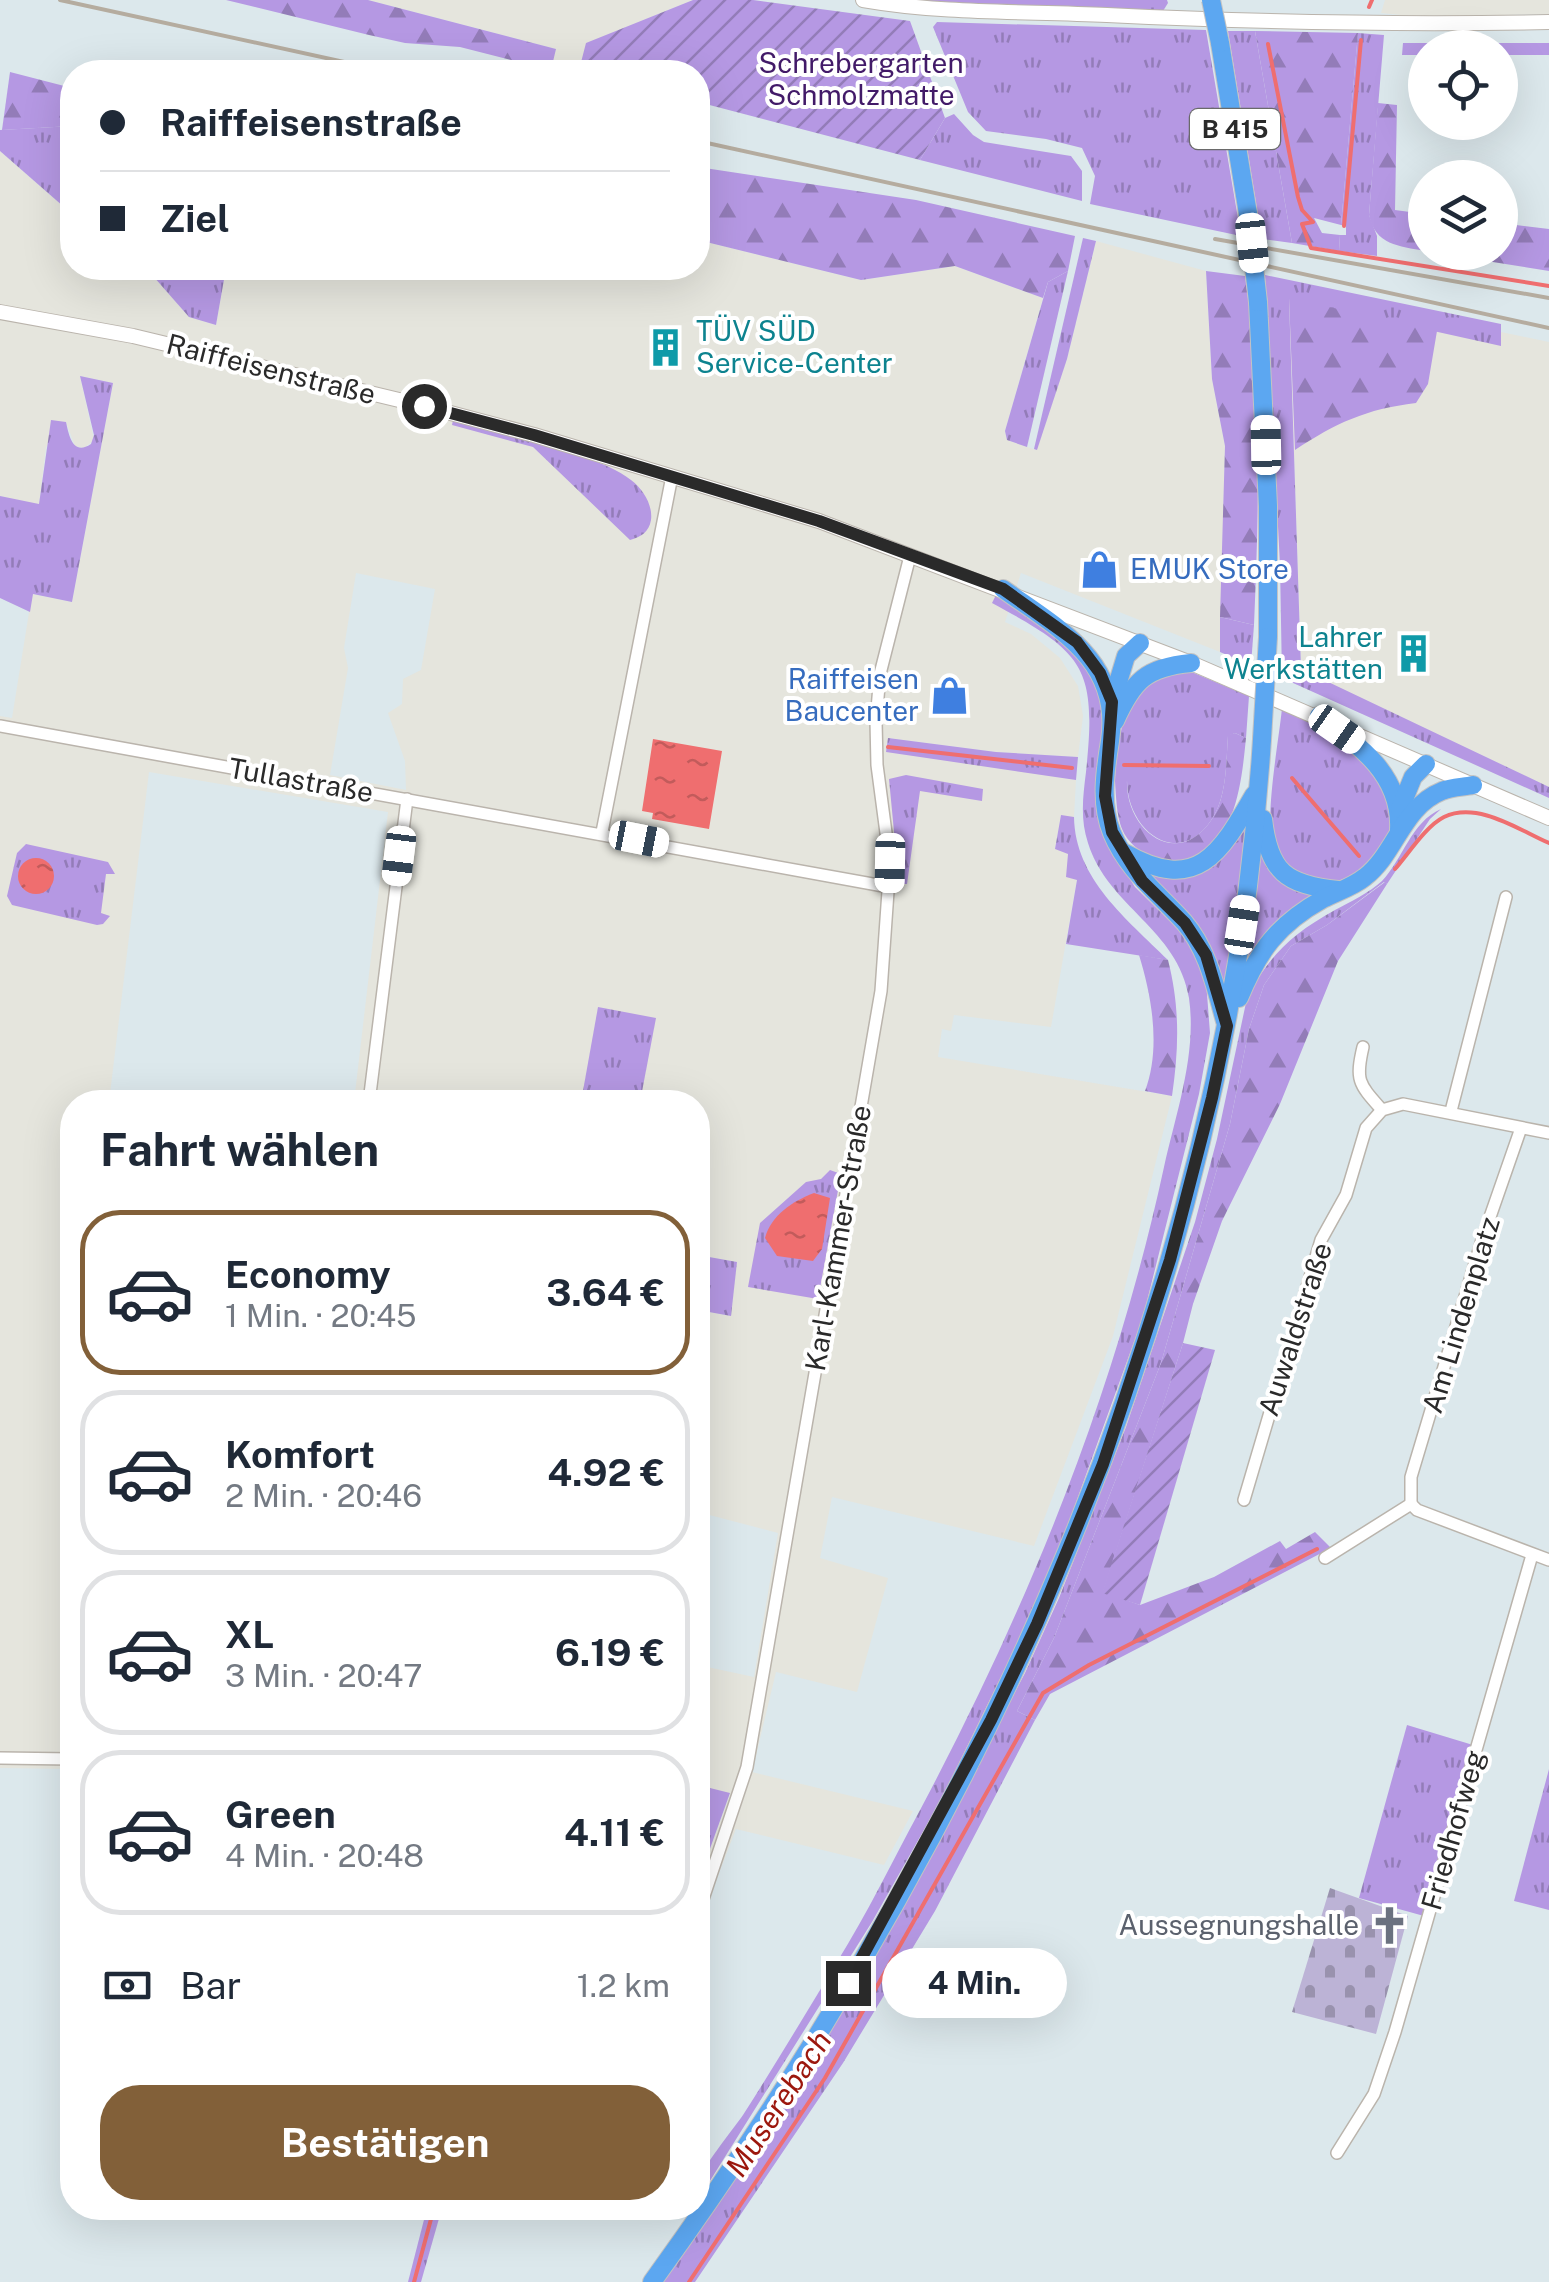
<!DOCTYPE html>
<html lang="de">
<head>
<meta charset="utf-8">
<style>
	body { margin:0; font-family:"Public Sans",sans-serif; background:#f2f2f3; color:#1f2937; height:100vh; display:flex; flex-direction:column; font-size:38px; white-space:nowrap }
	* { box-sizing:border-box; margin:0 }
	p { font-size:32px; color:#747a83 }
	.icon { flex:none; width:55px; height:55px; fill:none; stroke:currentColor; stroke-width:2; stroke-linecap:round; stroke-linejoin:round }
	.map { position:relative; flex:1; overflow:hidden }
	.panel { position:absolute; left:60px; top:1090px; width:650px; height:1130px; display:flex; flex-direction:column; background:#fff; border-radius:40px; box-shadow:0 10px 40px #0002 }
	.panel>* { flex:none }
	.banner { position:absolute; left:60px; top:60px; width:650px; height:220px; border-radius:40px; box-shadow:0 10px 40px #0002; display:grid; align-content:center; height:220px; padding:0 40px; background:#fff }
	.controls { position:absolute; left:1408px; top:30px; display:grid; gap:20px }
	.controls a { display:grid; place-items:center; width:110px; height:110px; border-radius:50%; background:#fff; box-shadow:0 10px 40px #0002; font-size:50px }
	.end { position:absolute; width:45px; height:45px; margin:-22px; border:12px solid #2a2a2a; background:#fff; box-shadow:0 0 0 5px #fff }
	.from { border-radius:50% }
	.bubble { position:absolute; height:70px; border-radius:35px; background:#fff; box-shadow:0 10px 40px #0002; font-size:32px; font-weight:700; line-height:70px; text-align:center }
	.car { position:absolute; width:30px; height:60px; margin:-30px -15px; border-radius:12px; box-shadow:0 0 8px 2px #0007; background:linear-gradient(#fff 24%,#345 0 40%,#fff 0 76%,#345 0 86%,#fff 0) }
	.banner b { display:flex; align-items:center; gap:35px; height:95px; font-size:38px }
	.banner b+b { border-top:2px solid #e0e1e3 }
	.banner i { width:25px; height:25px; background:#1f2937 }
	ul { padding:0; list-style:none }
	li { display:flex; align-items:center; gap:30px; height:165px; margin:0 20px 15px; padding:0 20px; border:5px solid #e0e1e3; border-radius:40px }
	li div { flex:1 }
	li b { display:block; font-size:38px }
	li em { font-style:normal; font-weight:700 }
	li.current { border-color:#826039 }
	li>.icon { width:90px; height:90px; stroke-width:1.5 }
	h2 { padding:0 40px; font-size:45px; line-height:120px }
	.pay { display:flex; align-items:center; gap:25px; height:110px; padding:0 40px; font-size:38px }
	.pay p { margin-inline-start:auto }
	.action { display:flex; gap:20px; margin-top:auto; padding:20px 40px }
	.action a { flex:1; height:115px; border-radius:40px; background:#826039; color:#fff; font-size:40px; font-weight:700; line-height:115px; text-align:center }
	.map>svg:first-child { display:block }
	.industrial { fill:#e5e5dd; fill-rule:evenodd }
	.grass { fill:url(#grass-tufts) }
	.forest { fill:url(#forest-firs) }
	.cemetery { fill:url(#cemetery-stones) }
	.garden { fill:url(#garden-furrows) }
	.water { fill:url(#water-ripples) }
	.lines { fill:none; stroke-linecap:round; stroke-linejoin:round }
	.stream { stroke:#ef6e6f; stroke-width:4 }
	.minor-casing { stroke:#bab4ac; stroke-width:14 }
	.tertiary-casing { stroke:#bab4ac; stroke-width:16 }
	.primary-casing { stroke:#c3c3c3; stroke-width:20 }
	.minor { stroke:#fff; stroke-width:11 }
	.tertiary { stroke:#fff; stroke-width:14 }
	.primary { stroke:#5ca7f1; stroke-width:18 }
	.rail { stroke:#b5ac9f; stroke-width:4 }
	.primary-bridge-casing { stroke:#c3c3c3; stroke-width:20; stroke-linecap:butt }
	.primary-bridge { stroke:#5ca7f1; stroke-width:18 }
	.route { stroke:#2a2a2a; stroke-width:12 }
	.labels { text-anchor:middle; stroke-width:8; stroke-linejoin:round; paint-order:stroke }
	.shield { fill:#fff; stroke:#6a6a6a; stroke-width:2.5 }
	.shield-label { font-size:25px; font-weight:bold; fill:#2a2a2a }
	.park-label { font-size:28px; fill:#421a68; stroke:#fff }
	.culture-label { font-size:28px; fill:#0d838f; stroke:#fff; text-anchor:start }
	.street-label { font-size:28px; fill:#2a2a2a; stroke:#fff }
	.shop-label { font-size:28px; fill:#366cbe; stroke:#fff; text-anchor:start }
	.worship-label { font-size:28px; fill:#5b616d; stroke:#fff; text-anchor:end }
	.water-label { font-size:30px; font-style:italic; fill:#9c170d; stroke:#fff }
</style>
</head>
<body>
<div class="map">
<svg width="1549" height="2282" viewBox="0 0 1549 2282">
	<defs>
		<pattern id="grass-tufts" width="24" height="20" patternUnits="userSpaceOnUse" patternTransform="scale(2.5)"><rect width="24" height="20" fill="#b598e3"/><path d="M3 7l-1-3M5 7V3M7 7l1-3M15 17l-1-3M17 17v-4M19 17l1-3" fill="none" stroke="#937cb8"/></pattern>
		<pattern id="forest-firs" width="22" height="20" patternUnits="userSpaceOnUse" patternTransform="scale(2.5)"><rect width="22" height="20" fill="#b598e3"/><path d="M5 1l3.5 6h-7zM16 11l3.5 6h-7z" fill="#937cb8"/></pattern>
		<pattern id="cemetery-stones" width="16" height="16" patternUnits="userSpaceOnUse" patternTransform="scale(2.5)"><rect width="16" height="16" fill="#bcb3d6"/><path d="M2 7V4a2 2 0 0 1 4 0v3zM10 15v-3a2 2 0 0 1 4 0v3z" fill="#9992ae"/></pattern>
		<pattern id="garden-furrows" width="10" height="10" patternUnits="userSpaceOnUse" patternTransform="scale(2.5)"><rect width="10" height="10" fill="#b598e3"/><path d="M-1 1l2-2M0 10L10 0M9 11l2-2" fill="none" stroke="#937cb8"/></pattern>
		<pattern id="water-ripples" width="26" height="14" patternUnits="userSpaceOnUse" patternTransform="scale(2.5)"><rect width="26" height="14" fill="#ef6e6f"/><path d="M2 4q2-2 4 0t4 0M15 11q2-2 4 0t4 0" fill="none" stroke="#c25b5b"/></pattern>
	</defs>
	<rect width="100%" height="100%" fill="#dce8ec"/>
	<g class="industrial">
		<path d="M368,0h325l-106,43 -8,27 -27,-6 4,-15z"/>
		<path d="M1385,0h164v14l-129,3 -39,-4z"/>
		<path d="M0,151l72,63v54h74l43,49 27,8 10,-57h472v-28l163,40 94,-14 88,32 -38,133 2,9 29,10 31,-91 29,-118 110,30 6,108 13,67 -5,206 -199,-79 -16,49 26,12 29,24 18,28 5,30 -5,41 -82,-5 -108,-14 107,28 81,14 -2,37 -13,-1 -6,32 14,6 8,25 -26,148 -97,-12 -3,16 -9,-2 -4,28 234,39 -59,240 -79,210 -202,-49 -12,61 68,20 -31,114 -81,-20 -24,100 161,39 -29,54 -148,-36 -36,93 -2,-1v-39l32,-88 -32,-9v-120l56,12 24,-144 -80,-21v-127l10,3 2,-15 -12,-3v-60l33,6 5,-54 -38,-7v-153h-344l34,-290 -239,-40 -40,330h-37v667l-72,-1v-1052l12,2 20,-124 40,8 41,-219 -33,-7 14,64 -10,8 -9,-2 -9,-24 -20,25 -7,58 -39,-9zM356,573l79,16 -14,81 -18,9 -1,25 -14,9 17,48 1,29 -76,-15 18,-107 -4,-20z"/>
		<path d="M1289,298l211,47 1,-13 48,10v445l-248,-117z"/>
	</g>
	<g class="grass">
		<path d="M914,0h253l1,3 -5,8 -152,-4z"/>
		<path d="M937,22l269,8 35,206 -151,-32 5,-28 -13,-28 -36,-9 -60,-8 -18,-19 -35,-85z"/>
		<path d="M1228,31h27l37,212 -30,-4z"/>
		<path d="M1358,33l26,2 -15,180 8,21v20l-38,-5 1,-16h6v-9l-5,-1z"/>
		<path d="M954,114l19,21 11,7 87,14 11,15v30l-162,-41 25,-42z"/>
		<path d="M72,126v88l-72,-63v-21z"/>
		<path d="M1083,238l13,3 -29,118 -30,91 -3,-1z"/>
		<path d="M146,268h80l-10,57 -27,-8z"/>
		<path d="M1068,271l-41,176 -20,-7 -2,-9 43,-149z"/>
		<path d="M1265,275l236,49v22l-212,-47 12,370 248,118v11l-267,-120 -2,-113z"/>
		<path d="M80,376l33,7 -41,219 -39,-8 -3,18 -30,-14v-102l39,8 12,-84 15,2c3,14 7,34 25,22l3,-9z"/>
		<path d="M453,420c44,12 143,33 178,60 12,9 22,25 20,40 -2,12 -10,17 -21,20l-97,-93 -81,-22z"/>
		<path d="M996,595l39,21 58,57 10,36 6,137 26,41 54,53 17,41 4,52 -11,61 -56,223 -82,227 -40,92 -79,162 -70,124 -174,278c0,-6 -2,-12 0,-18 4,-15 34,-51 45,-67 32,-50 63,-102 94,-153 30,-48 55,-100 82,-150 109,-205 196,-418 245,-645 12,-54 33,-113 25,-169 -11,-69 -81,-91 -101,-155 -8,-24 -5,-47 -2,-71 11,-105 -1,-119 -94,-169z"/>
		<path d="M1220,617l34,8 -3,40 -31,-13z"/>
		<path d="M1173,671l21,2 55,23 -3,42 -11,-5 -7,3c-2,27 -1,60 -16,83 -34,52 -85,11 -85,-38h-12c1,-26 7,-81 29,-97 7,-6 20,-9 29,-13z"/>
		<path d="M1282,708c28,15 70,32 90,59 13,18 26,51 16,73 -13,28 -54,52 -84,40 -6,-3 -12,-11 -17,-16 -6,-6 -12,-10 -14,-18 -9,-27 6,-106 9,-138z"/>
		<path d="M888,738l108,14 82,5 -2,23 -190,-28z"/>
		<path d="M906,775l77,14 -1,12 -62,-10 -13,93h-8l-10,-105z"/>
		<path d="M1441,809l-11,10 -43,65 -3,-2 -57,43 -36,21 -27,39 -15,44 -19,95 -69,239 -107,275 -37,73 18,9 -100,191 -92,152 -148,219h-32l90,-131 148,-241 124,-237 34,-75 67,-171 69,-205 22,-83 30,-141c23,-44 45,-64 88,-88 15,-8 34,-17 47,-29 21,-22 29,-59 59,-72z"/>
		<path d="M1061,815l13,2c1,62 53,102 94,143l-102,-16 11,-64 -11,-3 2,-23 -13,-5z"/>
		<path d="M1249,821l-25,172 -8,-27 -75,-93z"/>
		<path d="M26,844l82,18 7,12h-9l-5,39 9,3 -7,8 -6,1 -85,-20 -5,-9 10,-43z"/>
		<path d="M1264,855l57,38 -53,39 -20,27 13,-103z"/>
		<path d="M598,1007l58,11 -16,84h-59z"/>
		<path d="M830,1170l11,4 -23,125 -70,-12 12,-64 46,-41 15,-3z"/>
		<path d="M698,1255l39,7 -6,54 -33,-6z"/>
		<path d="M1407,1725l66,20 -49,171 -65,-18z"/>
		<path d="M1549,1769v141l-35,-9z"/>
		<path d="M698,1785l32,8 -32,89z"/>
		<path d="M427,2208h15l-21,74h-13z"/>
	</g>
	<g class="forest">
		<path d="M226,0h142l188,49 -5,21 -91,-23 -55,-4 -36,-8z"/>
		<path d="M1255,31l103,2 -17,192 -27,-7 8,15 18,2 -1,16 -47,-8z"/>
		<path d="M1403,43h146v12h-49v-7h-75v7h-23z"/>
		<path d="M10,72l62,16v38l-70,4z"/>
		<path d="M1378,103l19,2 -2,105 30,4v37c-26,-5 -50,-6 -56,-36z"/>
		<path d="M698,167l218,33 159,36 -7,35 -20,11 -5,16 -88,-32 -94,14 -163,-40z"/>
		<path d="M1500,223l49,6v42l-113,-18 64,-1z"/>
		<path d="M1206,271l39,5c17,116 14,232 9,349l-34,-8 5,-171 -13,-67z"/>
		<path d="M1289,298l148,33 -9,53 -12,19c-50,6 -80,20 -121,47z"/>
		<path d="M1235,733l11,5c-4,39 -9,100 -49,119 -9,5 -21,6 -31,9 -46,-24 -48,-34 -51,-85l12,-1c-2,51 51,91 85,39 15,-23 14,-56 16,-84z"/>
		<path d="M1385,882l2,2 -49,77 -58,143 -58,117 -29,83 -10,39 -80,249 37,13 74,-28 66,-36 6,8 29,-17 16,16 -281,146 -15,26 -18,-9 37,-73 107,-275 69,-239 19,-95 15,-44 27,-39 36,-21z"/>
		<path d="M1139,955l29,5c12,47 11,88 4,136l-27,-5c16,-42 7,-94 -6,-136z"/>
	</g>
	<path class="cemetery" d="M1330,1888l78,28 -32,118 -84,-22z"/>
	<g class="garden">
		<path d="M693,0h60l157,21 35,97 -25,42 -222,-58v-30l-119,-2 7,-27z"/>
		<path d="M1183,1343l32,7 -75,255 -38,-12z"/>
	</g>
	<g class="water">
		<path d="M653,739l69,12 -13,78 -57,-10 1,-6 -11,-2z"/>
		<circle cx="36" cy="876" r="18"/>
		<path d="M814,1193l16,5 -8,51 -9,12 -36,-5 -12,-18c6,-23 28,-37 49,-45z"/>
	</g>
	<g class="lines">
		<g class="stream">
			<path d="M1369,7l3,-7"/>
			<path d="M1268,44l30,153 4,13 11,12 -11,2 9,24 238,38"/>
			<path d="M1344,226l17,-186"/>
			<path d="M888,747l184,21"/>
			<path d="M1124,765l85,1"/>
			<path d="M1292,778l67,78"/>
			<path d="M1395,869c14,-16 31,-43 49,-52 34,-16 75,13 105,26"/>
			<path d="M414,2282l20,-74"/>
			<path d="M689,2282l136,-204 218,-385 46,-28 228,-116"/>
		</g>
		<defs>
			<g id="minor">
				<path d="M0,726l889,161"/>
				<path d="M602,832l70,-356"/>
				<path d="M1363,1047c-8,34 -4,37 19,63"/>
				<path d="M369,1102l38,-303"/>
				<path d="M1451,1111l55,-214"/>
				<path d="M1244,1500l77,-260 25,-45 20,-67 16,-18 21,-6 146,29"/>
				<path d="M1411,1504v-27l71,-237 39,-112"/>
				<path d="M1411,1504l6,6 132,50"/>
				<path d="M1325,1558l86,-54"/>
				<path d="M0,1758l72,1"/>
				<path d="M698,1914l49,-147 134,-776 9,-128 -13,-98 -1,-44 4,-47 30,-118"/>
				<path d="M1337,2153l37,-59 21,-62 137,-477"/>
			</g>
			<g id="tertiary">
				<path d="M863,0c80,14 163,11 244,15 147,7 295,10 442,7"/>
				<path d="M0,312l133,24 291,70 110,29 285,86 372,142 358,155"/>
			</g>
			<g id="primary">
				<path d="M1220,43l28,171"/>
				<path d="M1258,302l10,204v131"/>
				<path d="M1003,589c56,40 119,72 107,152 -5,30 -10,63 2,92 15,37 46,60 72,89 24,28 31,64 41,99"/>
				<path d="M1112,702l14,-46 14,-13"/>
				<path d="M1319,716c40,29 83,59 80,114"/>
				<path d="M1115,721c18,-40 31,-54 76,-58"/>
				<path d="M1400,809l13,-32 13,-13"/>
				<path d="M1263,819c6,53 23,66 75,71"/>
				<path d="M1125,853c72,41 95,1 129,-58"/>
				<path d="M1239,998c19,-47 39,-74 84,-99 13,-7 30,-12 42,-22 31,-24 37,-70 77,-86 9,-4 21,-4 31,-6"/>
				<path d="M652,2282c327,-452 575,-980 610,-1543"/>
			</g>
		</defs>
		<use href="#minor" class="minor-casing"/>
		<use href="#tertiary" class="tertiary-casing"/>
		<use href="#primary" class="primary-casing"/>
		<use href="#minor" class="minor"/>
		<use href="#tertiary" class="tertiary"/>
		<use href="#primary" class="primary"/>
		<g class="rail">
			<path d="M60,0l330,72"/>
			<path d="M376,62l44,10"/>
			<path d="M698,141l851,187"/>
			<path d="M1215,239l334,59"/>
		</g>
		<defs>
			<g id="primary-bridge">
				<path d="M1211,0l9,43"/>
				<path d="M1248,214l10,88"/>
				<path d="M1262,739l6,-102"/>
			</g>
		</defs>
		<use href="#primary-bridge" class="primary-bridge-casing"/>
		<use href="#primary-bridge" class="primary-bridge"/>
	</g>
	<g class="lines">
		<path class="route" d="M424,406l110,29 285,86 184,68 74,53 23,31 12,29 -7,94 7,36 30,49 43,42 21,32 21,71 -15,72 -42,162 -67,204 -66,160 -46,96 -143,263"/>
	</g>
	<defs>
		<symbol id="building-bare" viewBox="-9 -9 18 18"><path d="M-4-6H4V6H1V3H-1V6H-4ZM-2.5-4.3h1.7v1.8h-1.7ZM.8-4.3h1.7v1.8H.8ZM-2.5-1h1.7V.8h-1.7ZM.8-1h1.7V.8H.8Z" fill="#0f9aa8" stroke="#fff" stroke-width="2.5" paint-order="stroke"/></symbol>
		<symbol id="shop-bare" viewBox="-9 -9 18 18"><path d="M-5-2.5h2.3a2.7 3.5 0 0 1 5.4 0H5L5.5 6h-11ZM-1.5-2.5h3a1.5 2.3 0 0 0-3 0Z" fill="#3f7fe0" stroke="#fff" stroke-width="2.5" paint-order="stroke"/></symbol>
		<symbol id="church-bare" viewBox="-9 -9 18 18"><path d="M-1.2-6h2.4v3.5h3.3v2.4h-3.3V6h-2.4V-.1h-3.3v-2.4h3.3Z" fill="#6b7280" stroke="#fff" stroke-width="2.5" paint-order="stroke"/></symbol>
	</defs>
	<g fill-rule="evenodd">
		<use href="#building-bare" x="638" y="320" width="55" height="55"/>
		<use href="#shop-bare" x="1072" y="542" width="55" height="55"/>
		<use href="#building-bare" x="1386" y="626" width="55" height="55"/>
		<use href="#shop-bare" x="922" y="668" width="55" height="55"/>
		<use href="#church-bare" x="1362" y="1898" width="55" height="55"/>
	</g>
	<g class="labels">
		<rect class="shield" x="1190" y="109" width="90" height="40" rx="8"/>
		<g class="shield-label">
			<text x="1235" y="138">B 415</text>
		</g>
		<g class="park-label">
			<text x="861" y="73">Schrebergarten<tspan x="861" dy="32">Schmolzmatte</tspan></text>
		</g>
		<g class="culture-label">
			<text x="696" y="341">TÜV SÜD<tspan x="696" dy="32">Service-Center</tspan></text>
			<text x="1383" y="647" text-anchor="end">Lahrer<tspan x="1383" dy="32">Werkstätten</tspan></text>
		</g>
		<g class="street-label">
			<text transform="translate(271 369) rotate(14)" y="10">Raiffeisenstraße</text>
			<text transform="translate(301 780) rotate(10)" y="10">Tullastraße</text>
			<text transform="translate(838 1238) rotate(-80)" y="10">Karl-Kammer-Straße</text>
			<text transform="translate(1461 1315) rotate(-73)" y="10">Am Lindenplatz</text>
			<text transform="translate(1295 1329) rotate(-72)" y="10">Auwaldstraße</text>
			<text transform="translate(1453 1830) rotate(-74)" y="10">Friedhofweg</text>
		</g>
		<g class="shop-label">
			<text x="1130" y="579">EMUK Store</text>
			<text x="919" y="689" text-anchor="end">Raiffeisen<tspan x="919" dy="32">Baucenter</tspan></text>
		</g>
		<g class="worship-label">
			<text x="1359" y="1935">Aussegnungshalle</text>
		</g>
		<g class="water-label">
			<text transform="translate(779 2104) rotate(-57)" y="10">Muserebach</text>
		</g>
	</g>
</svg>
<div class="controls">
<a><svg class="icon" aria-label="locate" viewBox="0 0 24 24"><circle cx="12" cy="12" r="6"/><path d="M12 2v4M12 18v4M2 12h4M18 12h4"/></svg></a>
<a><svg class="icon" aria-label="layers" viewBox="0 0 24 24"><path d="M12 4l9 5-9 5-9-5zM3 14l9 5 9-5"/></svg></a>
</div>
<i class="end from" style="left:424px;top:406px"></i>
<i class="end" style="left:848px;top:1983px"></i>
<div class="bubble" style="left:882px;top:1948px;width:185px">4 Min.</div>
<i class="car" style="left:1252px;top:243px;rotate:174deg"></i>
<i class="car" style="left:1266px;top:445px;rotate:359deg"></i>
<i class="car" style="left:1337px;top:729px;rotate:125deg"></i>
<i class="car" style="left:639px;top:839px;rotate:101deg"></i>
<i class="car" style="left:399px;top:856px;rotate:187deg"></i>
<i class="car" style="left:890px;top:863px;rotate:181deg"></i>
<i class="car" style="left:1242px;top:925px;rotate:9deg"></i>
<div class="banner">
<b><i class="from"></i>Raiffeisenstraße</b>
<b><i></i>Ziel</b>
</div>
<section class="panel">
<h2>Fahrt wählen</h2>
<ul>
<li class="current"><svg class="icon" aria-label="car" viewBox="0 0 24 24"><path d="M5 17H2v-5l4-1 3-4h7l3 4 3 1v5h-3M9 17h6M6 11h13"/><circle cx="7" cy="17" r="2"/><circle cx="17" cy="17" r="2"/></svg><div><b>Economy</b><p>1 Min. · 20:45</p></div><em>3.64 €</em></li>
<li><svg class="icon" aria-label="car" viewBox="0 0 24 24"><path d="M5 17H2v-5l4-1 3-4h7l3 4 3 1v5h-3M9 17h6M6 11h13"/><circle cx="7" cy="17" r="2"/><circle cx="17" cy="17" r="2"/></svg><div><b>Komfort</b><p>2 Min. · 20:46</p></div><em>4.92 €</em></li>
<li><svg class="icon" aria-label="car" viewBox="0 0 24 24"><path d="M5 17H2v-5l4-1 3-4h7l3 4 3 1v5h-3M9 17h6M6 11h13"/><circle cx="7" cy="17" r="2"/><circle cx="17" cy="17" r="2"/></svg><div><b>XL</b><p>3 Min. · 20:47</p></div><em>6.19 €</em></li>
<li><svg class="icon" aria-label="car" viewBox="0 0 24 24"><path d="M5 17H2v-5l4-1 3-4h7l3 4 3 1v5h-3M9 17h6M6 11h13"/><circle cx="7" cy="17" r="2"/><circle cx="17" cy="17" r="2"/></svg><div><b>Green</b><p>4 Min. · 20:48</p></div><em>4.11 €</em></li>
</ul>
<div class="pay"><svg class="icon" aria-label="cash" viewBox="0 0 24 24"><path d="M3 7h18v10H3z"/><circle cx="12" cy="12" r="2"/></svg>Bar<p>1.2 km</p></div>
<div class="action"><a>Bestätigen</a></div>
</section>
</div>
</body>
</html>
